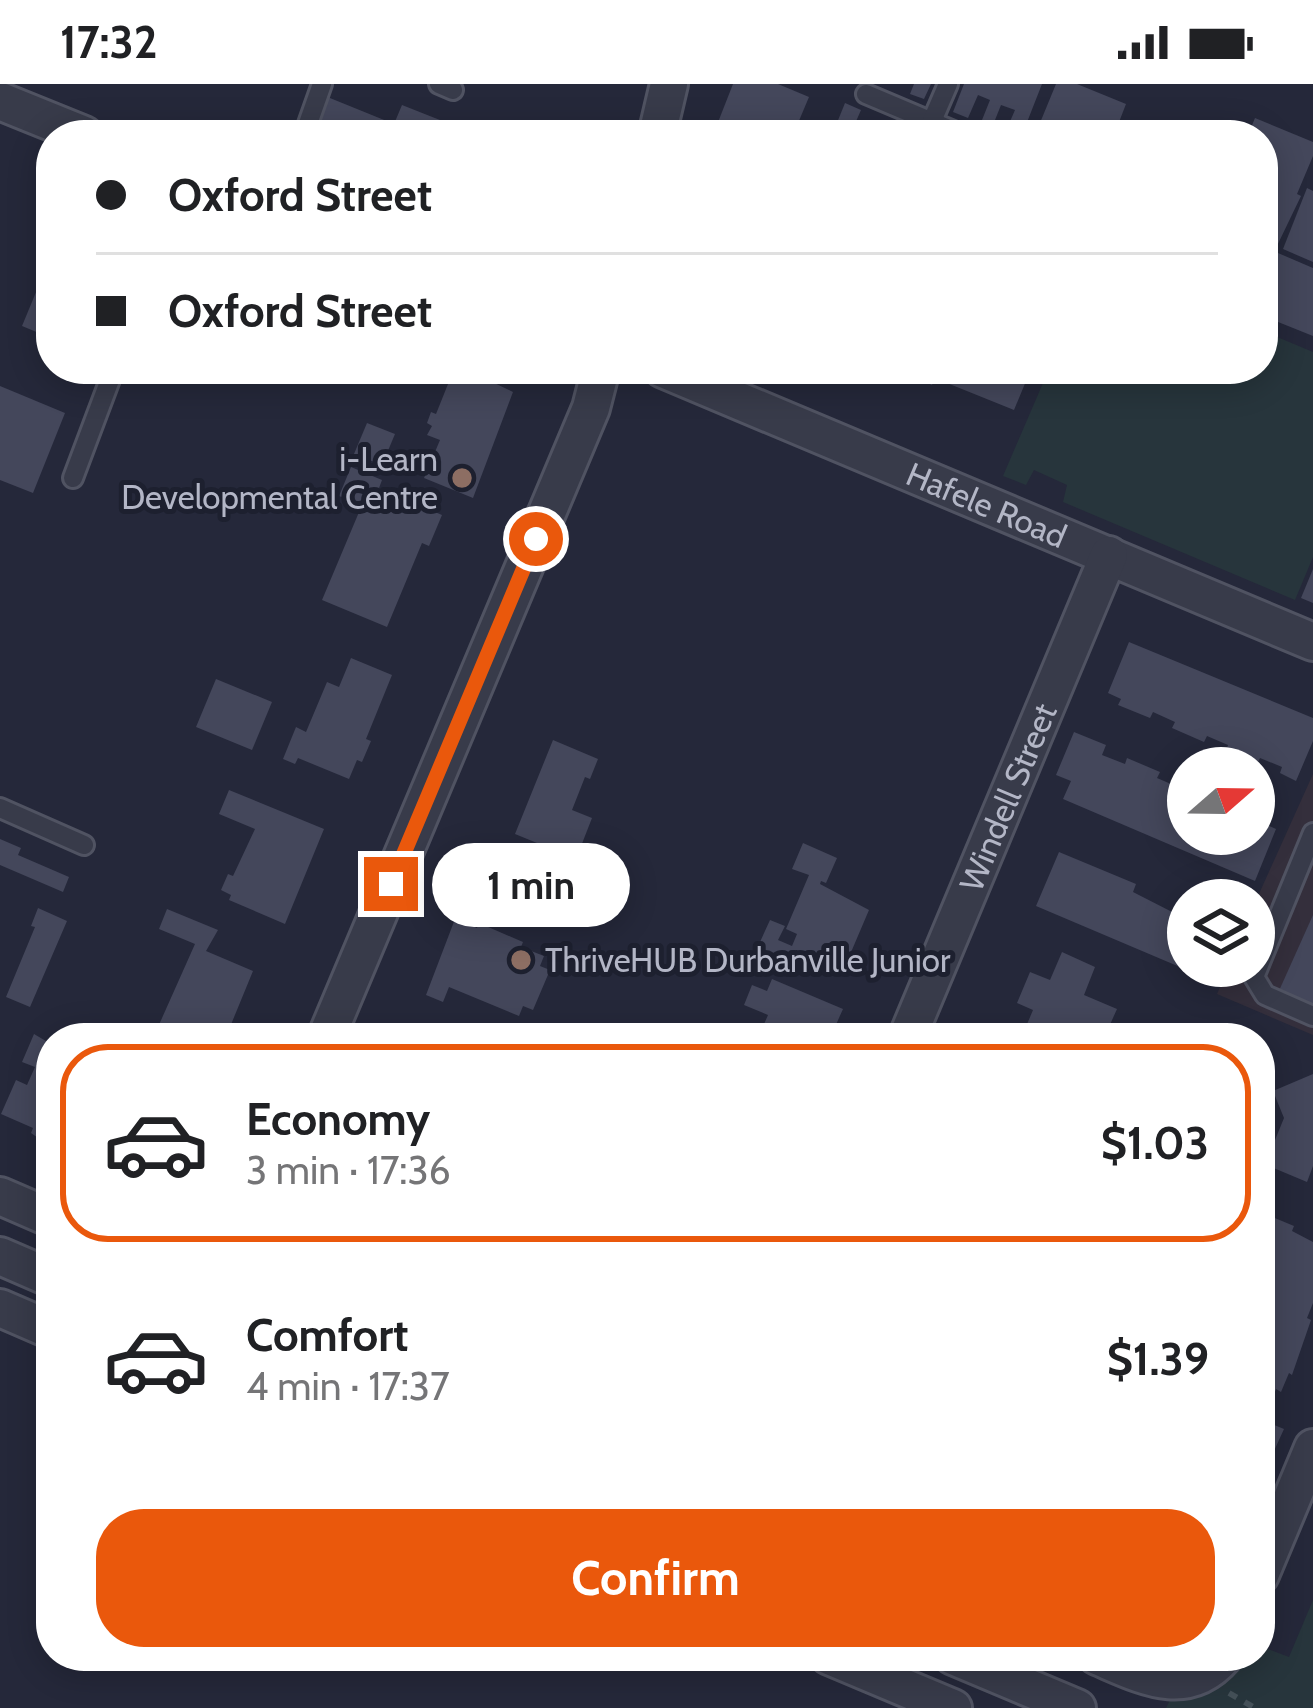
<!DOCTYPE html>
<html lang="en">
<head>
<meta charset="utf-8">
<style>
	body { margin:0; font-family:Cabin,sans-serif; background:#f2f2f2; color:#202124; height:100vh; display:flex; flex-direction:column; font-size:45px; white-space:nowrap }
	* { box-sizing:border-box; margin:0 }
	p { font-size:39px; color:#757577 }
	.icon { flex:none; width:66px; height:66px; fill:none; stroke:currentColor; stroke-width:2; stroke-linecap:round; stroke-linejoin:round }
	.map { position:relative; flex:1; overflow:hidden }
	.side { position:absolute; left:36px; top:939px; width:1239px; height:648px; display:flex; flex-direction:column; background:#fff; border-radius:48px; box-shadow:0 6px 30px #0003 }
	.side>* { flex:none }
	.top-card { position:absolute; left:36px; top:36px; width:1242px; height:264px; border-radius:48px; box-shadow:0 6px 30px #0003; display:grid; align-content:center; height:264px; padding:0 60px; background:#fff }
	.needle { width:78px; rotate:70deg }
	.fabs { position:absolute; left:1167px; top:663px; display:grid; gap:24px }
	.fabs a { display:grid; place-items:center; width:108px; height:108px; border-radius:50%; background:#fff; box-shadow:0 6px 30px #0003; font-size:60px }
	.end { position:absolute; width:54px; height:54px; margin:-27px; border:15px solid #ea580c; background:#fff; box-shadow:0 0 0 6px #fff }
	.from { border-radius:50% }
	.bubble { position:absolute; height:84px; border-radius:42px; background:#fff; box-shadow:0 6px 30px #0003; font-size:39px; font-weight:800; line-height:84px; text-align:center }
	.top-card b { display:flex; align-items:center; gap:42px; height:114px; font-size:45px }
	.top-card b+b { border-top:3px solid #e0e0e0 }
	.top-card i { width:30px; height:30px; background:#202124 }
	ul { padding:21px 0 0; list-style:none }
	li { display:flex; align-items:center; gap:36px; height:198px; margin:0 24px 18px; padding:0 36px; border:6px solid transparent; border-radius:48px }
	li div { flex:1 }
	li b { display:block; font-size:45px }
	li em { font-style:normal; font-weight:800 }
	li.current { border-color:#ea580c }
	li>.icon { width:108px; height:108px; stroke-width:1.5 }
	.button { display:flex; gap:24px; margin-top:auto; padding:24px 60px }
	.button a { flex:1; height:138px; border-radius:48px; background:#ea580c; color:#fff; font-size:48px; font-weight:800; line-height:138px; text-align:center }
	.status { display:flex; justify-content:space-between; align-items:center; height:84px; padding:0 60px; background:#fff; direction:ltr }
	.status svg { height:33px; fill:currentColor }
	.map>svg:first-child { display:block }
	.medical { fill:#342f3c }
	.green { fill:#27353c }
	.building { fill:#44475b }
	.lines { fill:none; stroke-linecap:round; stroke-linejoin:round }
	.service-casing { stroke:#505362; stroke-width:24 }
	.minor-casing { stroke:#505362; stroke-width:42 }
	.path { stroke:#445058; stroke-width:6; stroke-dasharray:9 9; stroke-linecap:butt }
	.service { stroke:#383b4a; stroke-width:18 }
	.minor { stroke:#383b4a; stroke-width:36 }
	.route { stroke:#ea580c; stroke-width:15 }
	.education-dot { fill:#8d6e63; stroke:#1d202f; stroke-width:4.5 }
	.labels { text-anchor:middle; stroke-width:10; stroke-linejoin:round; paint-order:stroke }
	.poi-label { font-size:33px; fill:#b3b6c6; stroke:#1d202f; text-anchor:end }
	.street-label { font-size:33px; fill:#b3b6c6; stroke:#1d202f }
</style>
</head>
<body>
<div class="status"><b>17:32</b><svg viewBox="0 0 49 12"><path d="M0 12V9h3v3zM5 12V6h3v6zM10 12V3h3v9zM15 12V0h3v12zM26 1h20v11H26zM47 4h2v5h-2z"/></svg></div>
<div class="map">
<svg width="1313" height="1624" viewBox="0 0 1313 1624">
	<rect width="100%" height="100%" fill="#25283a"/>
	<path class="medical" d="M1313,690v261l-96,-41 12,-28h25v-61z"/>
	<g class="green">
		<path d="M1263,247l50,21v205l-18,43 -232,-98 4,-17 -33,-15 -8,15 -23,-9 46,-107h214z"/>
		<path d="M1313,1516v108h-147l4,-8c30,-3 57,-19 73,-44h17v-10l29,11z"/>
	</g>
	<g class="building">
		<path d="M733,0h45l31,13 -16,38h-80z"/>
		<path d="M914,0h17l-7,15 -14,-5z"/>
		<path d="M964,0h78l-20,51 -17,-2 10,-23 -14,-5 -8,20 -11,-5 8,-20 -12,-5 -10,23 -15,-6z"/>
		<path d="M1056,0h21l49,20 -12,31h-46l-12,-7 -3,7h-18z"/>
		<path d="M325,12l69,28 8,-19 48,19 -5,11h-136z"/>
		<path d="M845,19l16,7 -11,25h-18z"/>
		<path d="M1255,34l58,24v14l-16,38 4,2 -38,79v-140h-15z"/>
		<path d="M1307,104l6,3v71l-30,-13z"/>
		<path d="M1278,169l35,15v68l-50,-20v-27z"/>
		<path d="M51,172v82l-29,-12z"/>
		<path d="M454,285h11l48,23 -40,106 -49,-20 16,-38 -13,-5 5,-9 -5,-3 4,-11 5,2z"/>
		<path d="M898,285h133l-17,41 -67,-27 3,-7 -12,-5 -6,14z"/>
		<path d="M0,302l65,27 -32,80 -33,-13z"/>
		<path d="M367,339l28,11 -13,31 -28,-11z"/>
		<path d="M351,383l31,13 -3,8 63,27 -13,31 -7,-3 -35,84 -65,-27 40,-95 -23,-9z"/>
		<path d="M1313,485v34l-12,-5z"/>
		<path d="M1129,558l184,76v23l-17,40 -16,-8 2,-6 -22,-9 -3,6 -31,-13 2,-6 -21,-9 -3,6 -32,-14 3,-6 -22,-10 -3,6 -32,-13 3,-6 -13,-6z"/>
		<path d="M351,574l41,17 -26,64 5,2 -9,21 -5,-2 -8,19 -51,-21 -3,6 -12,-5 13,-32 10,5 21,-50 12,5z"/>
		<path d="M216,595l56,23 -20,48 -56,-23z"/>
		<path d="M1074,648l32,13 -4,10 23,9 2,-6 33,14 -3,6 21,9 3,-6 7,3v50h66v-22l12,5 -3,6 13,6 -21,52 -192,-82 8,-18 -15,-6z"/>
		<path d="M553,656l45,19 -8,20 -5,-2 -13,33 20,8 -16,41 -61,-25z"/>
		<path d="M229,706l95,39 -39,95 -56,-24 2,-5 -10,-5 7,-16 5,2 22,-47 -36,-15z"/>
		<path d="M0,755l21,9 -3,7 51,22 -6,15 -63,-27z"/>
		<path d="M803,759l34,15 -11,25 -5,-2 -1,3 49,26 -26,61 -45,-20 -9,19 -35,-15 16,-35 15,6 -7,14 14,6 5,-12 -11,-5 23,-54 -17,-6z"/>
		<path d="M1059,768l77,32 -3,8 47,24 8,-20v70h9l-3,7 -158,-67z"/>
		<path d="M38,824l29,13 -37,86 -24,-10 29,-70 -4,-1z"/>
		<path d="M167,825l51,21 -12,21 47,20 -23,56 7,3 -3,8h-51l-25,-11 37,-83 -36,-15z"/>
		<path d="M1313,831v93l-35,-15z"/>
		<path d="M455,835l22,9 2,-5 44,19 -2,5 23,9 -4,10 10,4 -17,40 -10,-4 -4,10 -70,-29 -6,15 -17,-7z"/>
		<path d="M1062,868l33,15 -11,28 33,14 -13,29h-102l5,-12 24,10 2,-4 -8,-3 8,-19 -16,-7 13,-31 20,8z"/>
		<path d="M772,895l71,30 -13,29h-72l10,-23 -24,-10 8,-20 15,6z"/>
		<path d="M34,950l17,10v103l-20,-14 2,-5 -32,-14 15,-34 11,5 8,-18 -13,-5z"/>
		<path d="M1313,990v92l-6,16 -38,-16 -3,9 -6,-2v-34l13,6 11,-27 -11,-27z"/>
		<path d="M1260,1128l34,14 -2,5 21,11v61l-6,15 4,2 -19,55 -3,-2 -8,19 -5,-3 -7,19 3,1 -5,13 17,7 -16,35 -8,-3v-171l7,-17 -7,-3z"/>
	</g>
	<g class="lines">
		<defs>
			<g id="service">
				<path d="M439,0l14,6"/>
				<path d="M866,10l97,41"/>
				<path d="M304,51l18,-51"/>
				<path d="M926,51l22,-51"/>
				<path d="M73,394l41,-109"/>
				<path d="M0,724l84,37"/>
				<path d="M1313,749l-59,144 11,18 48,21"/>
			</g>
			<g id="minor">
				<path d="M0,17l84,34"/>
				<path d="M657,51l12,-51"/>
				<path id="s1" d="M663,285l650,273"/>
				<path d="M326,954l265,-630 10,-39"/>
				<path id="s2" d="M907,954l202,-483"/>
				<path d="M0,1112l51,22"/>
				<path d="M0,1172l51,22"/>
				<path d="M0,1224l51,22"/>
				<path d="M1260,1491l53,-127"/>
				<path d="M829,1572l124,52"/>
				<path d="M953,1572l124,52"/>
				<path d="M1097,1572c45,19 89,44 127,0"/>
			</g>
		</defs>
		<use href="#service" class="service-casing"/>
		<use href="#minor" class="minor-casing"/>
		<path class="path" d="M1229,1609l26,15"/>
		<use href="#service" class="service"/>
		<use href="#minor" class="minor"/>
	</g>
	<g class="lines">
		<path class="route" d="M391,800l145,-345"/>
	</g>
	<g class="education-dot">
		<circle cx="462" cy="394" r="12"/>
		<circle cx="521" cy="876" r="12"/>
	</g>
	<g class="labels">
		<g class="poi-label">
			<text x="438" y="387">i-Learn<tspan x="438" dy="38">Developmental Centre</tspan></text>
			<text x="545" y="888" text-anchor="start">ThriveHUB Durbanville Junior</text>
		</g>
		<g class="street-label">
			<text dy="12" stroke="none"><textPath href="#s1" startOffset="351">Hafele Road</textPath></text>
			<text dy="12" stroke="none"><textPath href="#s2" startOffset="261">Windell Street</textPath></text>
		</g>
	</g>
</svg>
<div class="fabs">
<a><svg class="needle" viewBox="-14 -14 28 28"><path d="M0-13l5 13h-10z" fill="#e53935"/><path d="M0 13l5-13h-10z" fill="#757577"/></svg></a>
<a><svg class="icon" aria-label="layers" viewBox="0 0 24 24"><path d="M12 4l9 5-9 5-9-5zM3 14l9 5 9-5"/></svg></a>
</div>
<i class="end from" style="left:536px;top:455px"></i>
<i class="end" style="left:391px;top:800px"></i>
<div class="bubble" style="left:432px;top:759px;width:198px">1 min</div>
<div class="top-card">
<b><i class="from"></i>Oxford Street</b>
<b><i></i>Oxford Street</b>
</div>
<section class="side">
<ul>
<li class="current"><svg class="icon" aria-label="car" viewBox="0 0 24 24"><path d="M5 17H2v-5l4-1 3-4h7l3 4 3 1v5h-3M9 17h6M6 11h13"/><circle cx="7" cy="17" r="2"/><circle cx="17" cy="17" r="2"/></svg><div><b>Economy</b><p>3 min · 17:36</p></div><em>$1.03</em></li>
<li><svg class="icon" aria-label="car" viewBox="0 0 24 24"><path d="M5 17H2v-5l4-1 3-4h7l3 4 3 1v5h-3M9 17h6M6 11h13"/><circle cx="7" cy="17" r="2"/><circle cx="17" cy="17" r="2"/></svg><div><b>Comfort</b><p>4 min · 17:37</p></div><em>$1.39</em></li>
</ul>
<div class="button"><a>Confirm</a></div>
</section>
</div>
</body>
</html>
